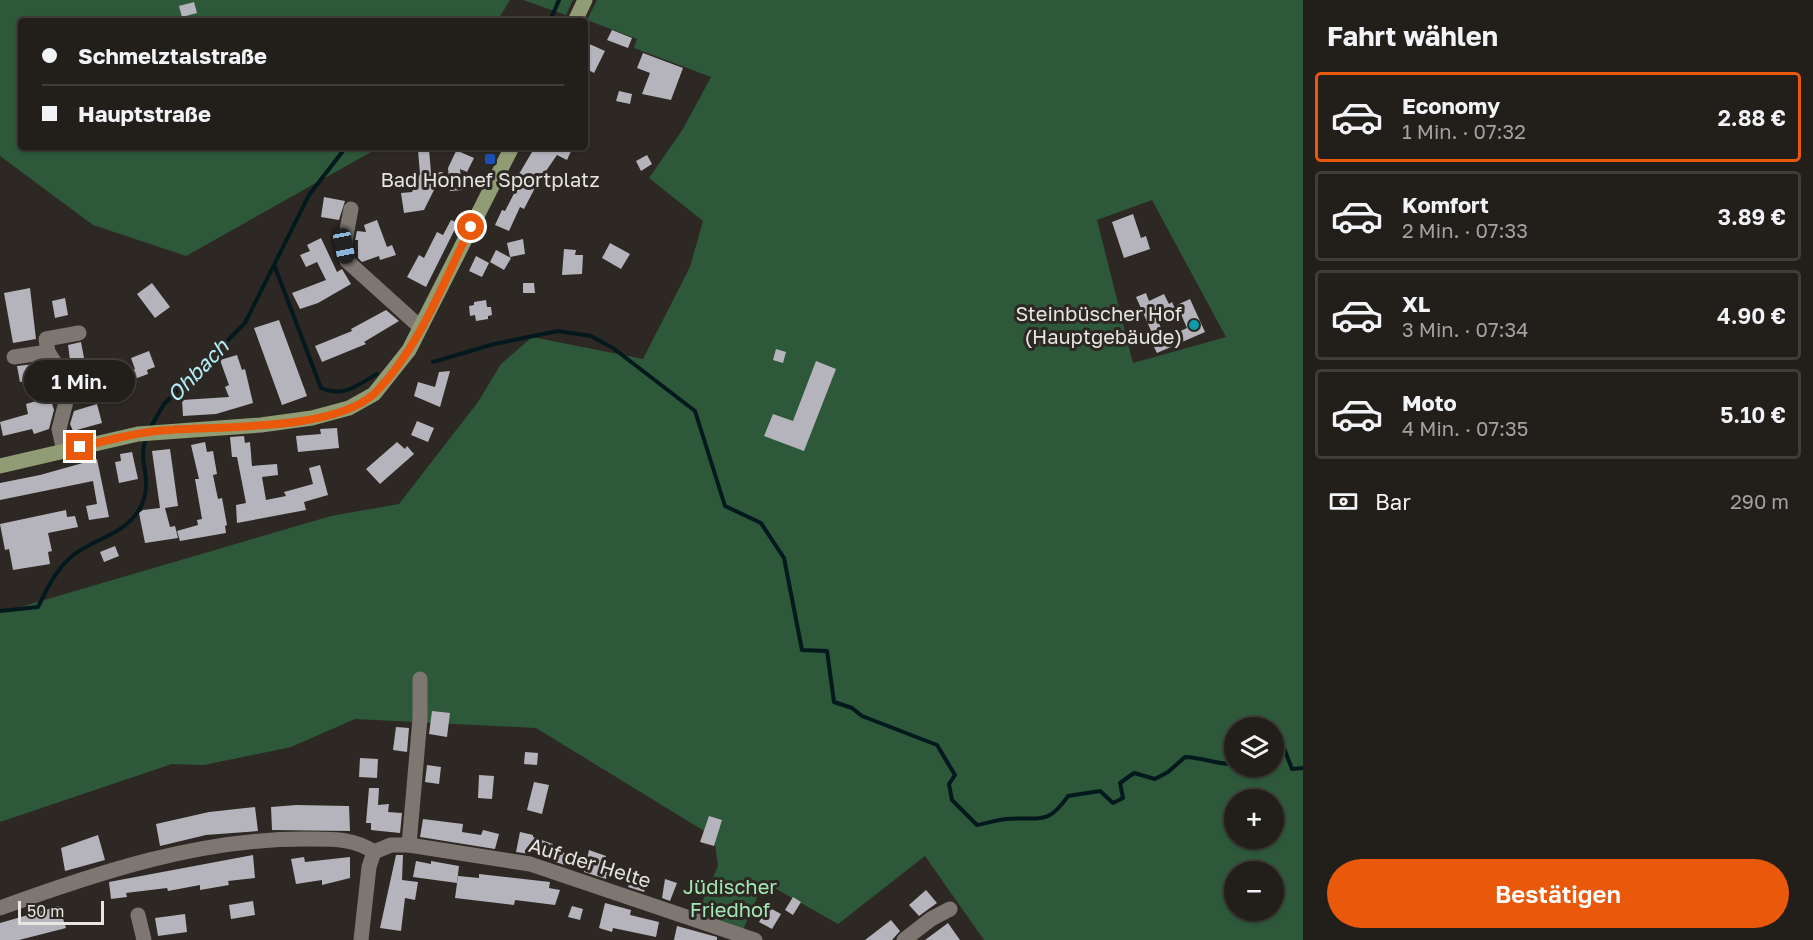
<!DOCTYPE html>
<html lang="de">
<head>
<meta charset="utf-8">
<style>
	body { margin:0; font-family:"Golos Text",sans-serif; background:#2a2723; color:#f1f3f6; height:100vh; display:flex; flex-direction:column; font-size:22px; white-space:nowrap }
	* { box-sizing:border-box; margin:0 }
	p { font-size:20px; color:#a2a2a2 }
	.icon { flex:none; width:33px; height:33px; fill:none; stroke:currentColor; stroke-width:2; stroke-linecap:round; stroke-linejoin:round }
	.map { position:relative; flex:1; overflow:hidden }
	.details { display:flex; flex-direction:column; background:#221e1a; width:510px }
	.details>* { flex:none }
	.hud { position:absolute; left:18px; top:18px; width:570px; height:132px; border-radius:6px; box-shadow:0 2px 4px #0004,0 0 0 2px #3f3c39; display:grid; align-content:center; height:132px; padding:0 24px; background:#221e1a }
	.controls { position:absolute; left:1224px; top:717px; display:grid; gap:12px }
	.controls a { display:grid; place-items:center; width:60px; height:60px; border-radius:50%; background:#221e1a; box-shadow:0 2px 4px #0004,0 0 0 2px #3f3c39; font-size:30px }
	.scale { position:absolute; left:18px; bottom:15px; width:86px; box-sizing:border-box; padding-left:6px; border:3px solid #e7e4e1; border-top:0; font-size:16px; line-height:21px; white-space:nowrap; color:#e7e4e1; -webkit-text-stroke:4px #2d2823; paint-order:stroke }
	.end { position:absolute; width:27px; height:27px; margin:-14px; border:8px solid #ea580c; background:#fff; box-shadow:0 0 0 3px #fff }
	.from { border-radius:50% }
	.bubble { position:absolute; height:42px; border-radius:21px; background:#221e1a; box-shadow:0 2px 4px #0004,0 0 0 2px #3f3c39; font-size:20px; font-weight:600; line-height:42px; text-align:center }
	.car { position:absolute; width:18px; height:36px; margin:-18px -9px; border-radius:8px; box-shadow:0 0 4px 2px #0007; background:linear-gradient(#222 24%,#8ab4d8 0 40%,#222 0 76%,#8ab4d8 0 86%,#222 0) }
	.hud b { display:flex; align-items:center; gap:21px; height:57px; font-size:22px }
	.hud b+b { border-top:2px solid #3f3c39 }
	.hud i { width:15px; height:15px; background:#f1f3f6 }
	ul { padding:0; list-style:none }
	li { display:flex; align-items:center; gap:18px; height:90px; margin:0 12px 9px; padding:0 12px; border:3px solid #3f3c39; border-radius:6px }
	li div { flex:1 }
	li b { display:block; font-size:22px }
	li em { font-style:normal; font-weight:600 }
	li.on { border-color:#ea580c }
	li>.icon { width:54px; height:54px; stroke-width:1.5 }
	h2 { padding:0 24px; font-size:27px; line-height:72px }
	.pay { display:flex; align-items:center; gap:15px; height:66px; padding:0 24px; font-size:22px }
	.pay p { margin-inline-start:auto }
	.cta { display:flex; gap:12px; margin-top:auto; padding:12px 24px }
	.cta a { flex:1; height:69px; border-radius:36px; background:#ea580c; color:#fff; font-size:24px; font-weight:600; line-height:69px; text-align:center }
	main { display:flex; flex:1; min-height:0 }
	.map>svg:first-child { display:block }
	.green { fill:#2e583a; fill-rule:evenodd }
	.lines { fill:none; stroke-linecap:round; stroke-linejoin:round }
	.stream { stroke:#04191d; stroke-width:4 }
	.building { fill:#b5b4bc }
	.minor { stroke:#7d7671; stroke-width:15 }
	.major { stroke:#8f9c74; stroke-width:15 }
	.route { stroke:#ea580c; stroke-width:8 }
	.transit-dot { fill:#1a4fb4; stroke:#2d2823; stroke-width:2 }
	.culture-dot { fill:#0f9aa8; stroke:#2d2823; stroke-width:2 }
	.labels { text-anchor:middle; stroke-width:6; stroke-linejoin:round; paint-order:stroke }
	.poi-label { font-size:20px; fill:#e7e4e1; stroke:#2d2823 }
	.street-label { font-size:20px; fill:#e7e4e1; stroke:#2d2823 }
	.park-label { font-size:20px; fill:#a3e9b5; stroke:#2d2823 }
	.water-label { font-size:21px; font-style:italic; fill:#b4eefa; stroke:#2d2823 }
</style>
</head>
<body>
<main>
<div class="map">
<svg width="1303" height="940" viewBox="0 0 1303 940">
	<rect width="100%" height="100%" fill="#2d2823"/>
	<g class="green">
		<path d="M0,0h510l-13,21h-476v126h359l-194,109 -93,-31 -93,-69z"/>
		<path d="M523,0h50l-7,15z"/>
		<path d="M597,0h706v940h-319l-59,-84 -87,68 -74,-42 -22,50 -45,-18 21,-48 -4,-29 -178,-109 -181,-9 -64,28 -87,18 -32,-1 -172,58v-209l331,-97 68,-12 79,-102 23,-38 31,-27 111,22 47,-92 13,-46 -54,-43 34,-49 28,-52 -77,-29 3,-9 -50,-19zM1152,200l74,137 -93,26 -36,-143zM1234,728h40v38h-40zM1234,800h40v38h-40zM1234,872h40v38h-40z"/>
	</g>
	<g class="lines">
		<g class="stream">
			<path d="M550,21l9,-21"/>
			<path d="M275,267l46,121c23,10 36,-3 56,-14"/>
			<path d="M433,362l61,-18 64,-13 33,5 22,12 82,63 30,95 36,17 23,35 18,92 25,1 7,51 18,6 10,8 75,29 18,30 -6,9 3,16 25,25c10,-2 20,-5 29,-6 32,-3 41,8 62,-23l32,-5 13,12 10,-5 -3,-15 14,-10 21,6 13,-7 17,-15c17,0 32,8 49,7"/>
			<path d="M150,428l14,-24 81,-81 64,-128 37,-48"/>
			<path d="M0,611l38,-4c9,-18 17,-36 33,-50 21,-18 52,-21 68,-47 17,-30 -3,-47 7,-72"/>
			<path d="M1274,740l8,3 10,26 11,-1"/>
		</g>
	</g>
	<g class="building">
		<path d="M194,2l3,11 -15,4 -3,-11z"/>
		<path d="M612,30l20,8 -4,10 -21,-8z"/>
		<path d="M585,42l20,9 -11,22 -9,-5z"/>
		<path d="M643,53l40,15 -12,32 -29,-6 8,-21 -13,-5z"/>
		<path d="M619,91l13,3 -2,10 -14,-3z"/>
		<path d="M458,147v4l16,7 -7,14 -7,-3 2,21 -12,1 -2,-23z"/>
		<path d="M535,147h38l-6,13 -10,-5 -20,29 -13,25 -4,-2 -11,24 -14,-6 7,-15 3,1 18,-35 -4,-2z"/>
		<path d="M429,149l2,24 12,-1 -19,38 -20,3 -3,-20 11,-1 8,-18 -2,-24z"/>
		<path d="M647,155l5,9 -11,7 -5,-10z"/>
		<path d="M324,197l21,4 -6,19 -18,-3z"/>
		<path d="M1133,214l8,24 5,-2 4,13 -26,9 -12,-36z"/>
		<path d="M377,220l10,27 5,-2 4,10 -16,5 -1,-4 -17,6 -4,-4v-18h-3l2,-9 9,1 -2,-7z"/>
		<path d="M451,220l7,3 -32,64 -19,-10 12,-22 5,3 13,-26 6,3z"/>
		<path d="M321,238l16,34 5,-3 9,15 -33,19 -18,6 -8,-16 34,-13 -9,-18 -11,5 -6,-12 10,-4 -3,-6z"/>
		<path d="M523,239l2,15 -15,3 -3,-14z"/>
		<path d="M610,243l20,11 -9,15 -19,-11z"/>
		<path d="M564,249l12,1 -1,5h8l-1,19 -20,1z"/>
		<path d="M496,250l15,8 -7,12 -14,-8z"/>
		<path d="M476,256l13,7 -7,14 -13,-6z"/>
		<path d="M152,283l18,24 -15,11 -18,-24z"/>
		<path d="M523,283h11l1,10h-12z"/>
		<path d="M30,288l6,51 -23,4 -9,-50z"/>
		<path d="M1146,293l3,8 15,-7 5,10 3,-2 5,11 -19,8 7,17 22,-10 -10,-23 13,-6 15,33 -48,21 -5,-10 4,-1 -20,-45z"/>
		<path d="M65,298l3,17 -13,3 -3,-17z"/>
		<path d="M486,300l1,7h4l1,8 -4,1v3l-12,2 -1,-6 -5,1 -1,-10 5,-1v-3z"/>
		<path d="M386,310l13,11 -35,21 2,2 -44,18 -7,-16 37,-15 -1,-2z"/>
		<path d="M279,320l28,76 -25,9 -28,-77z"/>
		<path d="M81,342l3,16 -14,2 -2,-15z"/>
		<path d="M776,349l10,3 -3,11 -10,-3z"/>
		<path d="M149,351l6,16 -8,3 1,4 -19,7 3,8 -8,3 1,3 -10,3 -1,-4 -4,1 -5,-15 30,-11 -4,-11z"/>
		<path d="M237,355l5,15 3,-1 8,34 -37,11 -33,2 -1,-16 47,-3 -4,-10 4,-2 -9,-25z"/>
		<path d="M816,361l20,8 -32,82 -40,-15 9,-22 20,7z"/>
		<path d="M43,363l2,15 -25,4 -3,-16z"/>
		<path d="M450,371l-10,36 -26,-11 4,-14 17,5 4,-15z"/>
		<path d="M50,397l4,13 -5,19 -15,5 -2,-5 -29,7 -3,-14 28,-8 -2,-10z"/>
		<path d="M97,404l5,19 -29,8 -3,-7 4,-13z"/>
		<path d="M417,421l17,7 -6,14 -17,-7z"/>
		<path d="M337,428l2,20 -41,4 -2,-16 25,-2 -1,-5z"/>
		<path d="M244,436l1,7 5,-1 2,24 25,-2 1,11 -16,2 4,23 20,-4 -2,-4 29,-8 -4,-16 11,-3 8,30 -24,7 2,8 -69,13 -1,-18 10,-2 -9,-46h-5l-2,-20z"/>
		<path d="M205,442l2,10 6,-1 4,23 -4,1 5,24 4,-1 5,27 -2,1 1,7 -46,8 -3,-10 21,-6 -1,-5 5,-1 -7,-40h4l-8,-34z"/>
		<path d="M397,442l8,7 2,-3 7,8 -34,30 -14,-15z"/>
		<path d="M170,449l8,57 -13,2 5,19 5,-1 3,12 -33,5 -6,-30 4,-3 17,-2 -8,-57z"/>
		<path d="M132,452l6,27 -19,4 -4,-21 6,-1 -1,-7z"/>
		<path d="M97,459l12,58 -20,3 -3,-14 11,-2 -4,-23 -93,19v-17l40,-8z"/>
		<path d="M66,510l1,7 8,-1 3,11 -30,6 4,18 -4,1 2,12 -37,6 -4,-21 -4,1 -5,-26z"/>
		<path d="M115,546l4,10 -15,6 -4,-10z"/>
		<path d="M432,711l18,2 -3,24 -18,-3z"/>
		<path d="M396,727l13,1 -2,24 -14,-2z"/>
		<path d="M525,752l13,1 -1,12 -13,-1z"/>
		<path d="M360,758l18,1 -1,19 -18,-1z"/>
		<path d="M427,765l14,2 -2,17 -14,-2z"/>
		<path d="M479,775l15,1 -2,23 -14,-1z"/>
		<path d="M534,782l15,3 -7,29 -15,-4z"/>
		<path d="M369,788h10l-1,17 11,-1 -1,8 14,1 -2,20 -29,-3v-7h-5z"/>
		<path d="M296,805l53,1 1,25 -78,-1 -1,-23z"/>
		<path d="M255,807l3,24 -52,4 -46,11 -4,-22 53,-12z"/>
		<path d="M709,816l13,4 -8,26 -14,-4z"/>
		<path d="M423,819l40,5 -1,8 19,3 2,-5 16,4 -4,15 -75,-12z"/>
		<path d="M520,832l13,3v2l20,7 -3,10 -19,-6 -1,6 -14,-2z"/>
		<path d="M98,835l7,25 -40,11 -4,-23z"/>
		<path d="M553,849l18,6 -3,11 -19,-6z"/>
		<path d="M589,850l17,6 -4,11 7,2 -3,10 -22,-7z"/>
		<path d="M253,855l2,23 -27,3 1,4 -29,5v-5l-32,6 -1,-3 -41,5 1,4 -16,2 -2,-17z"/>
		<path d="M396,855h7l-1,25 16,2 -3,18 -10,-2 -4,33 -21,-3z"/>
		<path d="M304,857l1,5 45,-5v21l-28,7v-5l-26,4 -5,-25z"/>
		<path d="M416,861l15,3v-3l28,5 -2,17 -44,-6z"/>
		<path d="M479,874l71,8 -1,6 11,2 -5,15 -40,-5 -1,5 -59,-7 3,-22 21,2z"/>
		<path d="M632,875l16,5 -4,12 -16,-5z"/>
		<path d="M665,879l12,4 -7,18 -8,-3z"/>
		<path d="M926,890l11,13 -18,13 -10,-11z"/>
		<path d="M793,897l8,5 -8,13 -8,-5z"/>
		<path d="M253,901l2,14 -24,4 -2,-14z"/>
		<path d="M605,903l26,7 -1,5 29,7 -3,15 -43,-9 -1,4 -13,-4z"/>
		<path d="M59,906l7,22 -47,12h-19v-17z"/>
		<path d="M572,906l11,3 -3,11 -12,-3z"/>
		<path d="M768,907l13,7 -9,15 -13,-7z"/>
		<path d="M185,914l2,18 -29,4 -3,-18z"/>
		<path d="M891,920l9,11 -8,9h-27z"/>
		<path d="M948,923l12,17h-35z"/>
		<path d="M677,926l40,11v3h-43z"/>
	</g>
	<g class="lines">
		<g class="minor">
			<path d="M351,209l-7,37 3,15 73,66"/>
			<path d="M14,357l34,-5"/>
			<path d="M64,451l-5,-22 11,-43 -22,-34 -2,-13 33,-6"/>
			<path d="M409,845l11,-127v-39"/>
			<path d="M0,908c99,-36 202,-70 308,-69 24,0 46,-1 66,13"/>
			<path d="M138,915l6,25"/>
			<path d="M361,940l8,-73 5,-15 17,-7h18l121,19 225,76"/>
			<path d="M904,940l27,-21 19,-10"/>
		</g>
		<g class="major">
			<path d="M575,21l10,-21"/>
			<path d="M0,466l138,-32 123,-9 51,-7 37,-10 25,-14 35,-44 103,-203"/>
		</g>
	</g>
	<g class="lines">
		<path class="route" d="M80,447c25,-6 50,-13 76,-16 56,-6 179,2 220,-39 44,-45 67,-110 95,-165"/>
	</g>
	<rect class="transit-dot" x="484" y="153" width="12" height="12" rx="3"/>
	<circle class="culture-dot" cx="1194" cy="325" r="6"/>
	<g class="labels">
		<g class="poi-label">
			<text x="490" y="187">Bad Honnef Sportplatz</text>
			<text x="1182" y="321" text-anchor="end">Steinbüscher Hof<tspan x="1182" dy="23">(Hauptgebäude)</tspan></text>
		</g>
		<g class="street-label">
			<text transform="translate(590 863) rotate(17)" y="7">Auf der Helte</text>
		</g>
		<g class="park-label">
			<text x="730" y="894">Jüdischer<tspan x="730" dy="23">Friedhof</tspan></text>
		</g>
		<g class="water-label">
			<text transform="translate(198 371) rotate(-46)" y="7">Ohbach</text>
		</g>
	</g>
</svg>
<div class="controls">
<a><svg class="icon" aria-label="layers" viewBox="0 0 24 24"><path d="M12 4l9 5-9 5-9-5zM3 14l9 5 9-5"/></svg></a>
<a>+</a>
<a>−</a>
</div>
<div class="scale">50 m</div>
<i class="end from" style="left:471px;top:227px"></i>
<i class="end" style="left:80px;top:447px"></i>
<div class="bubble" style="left:24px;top:360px;width:111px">1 Min.</div>
<i class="car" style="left:344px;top:246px;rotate:169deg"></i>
<div class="hud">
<b><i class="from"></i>Schmelztalstraße</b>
<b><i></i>Hauptstraße</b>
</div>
</div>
<section class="details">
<h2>Fahrt wählen</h2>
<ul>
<li class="on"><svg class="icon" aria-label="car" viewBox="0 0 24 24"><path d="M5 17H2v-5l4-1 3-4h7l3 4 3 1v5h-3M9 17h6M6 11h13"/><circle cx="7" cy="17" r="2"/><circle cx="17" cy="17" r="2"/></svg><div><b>Economy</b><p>1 Min. · 07:32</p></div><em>2.88 €</em></li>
<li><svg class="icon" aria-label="car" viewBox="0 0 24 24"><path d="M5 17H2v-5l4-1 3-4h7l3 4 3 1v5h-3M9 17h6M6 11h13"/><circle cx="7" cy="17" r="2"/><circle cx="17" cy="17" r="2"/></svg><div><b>Komfort</b><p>2 Min. · 07:33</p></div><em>3.89 €</em></li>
<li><svg class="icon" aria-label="car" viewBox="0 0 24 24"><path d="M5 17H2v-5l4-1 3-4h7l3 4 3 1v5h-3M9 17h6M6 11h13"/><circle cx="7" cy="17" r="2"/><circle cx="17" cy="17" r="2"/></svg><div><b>XL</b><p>3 Min. · 07:34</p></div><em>4.90 €</em></li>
<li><svg class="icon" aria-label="car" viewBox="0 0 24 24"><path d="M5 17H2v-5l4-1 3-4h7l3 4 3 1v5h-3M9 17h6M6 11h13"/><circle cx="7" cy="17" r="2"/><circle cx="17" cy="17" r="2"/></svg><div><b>Moto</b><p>4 Min. · 07:35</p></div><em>5.10 €</em></li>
</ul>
<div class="pay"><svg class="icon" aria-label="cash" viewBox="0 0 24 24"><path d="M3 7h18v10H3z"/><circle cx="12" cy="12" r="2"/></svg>Bar<p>290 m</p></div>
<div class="cta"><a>Bestätigen</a></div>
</section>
</main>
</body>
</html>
